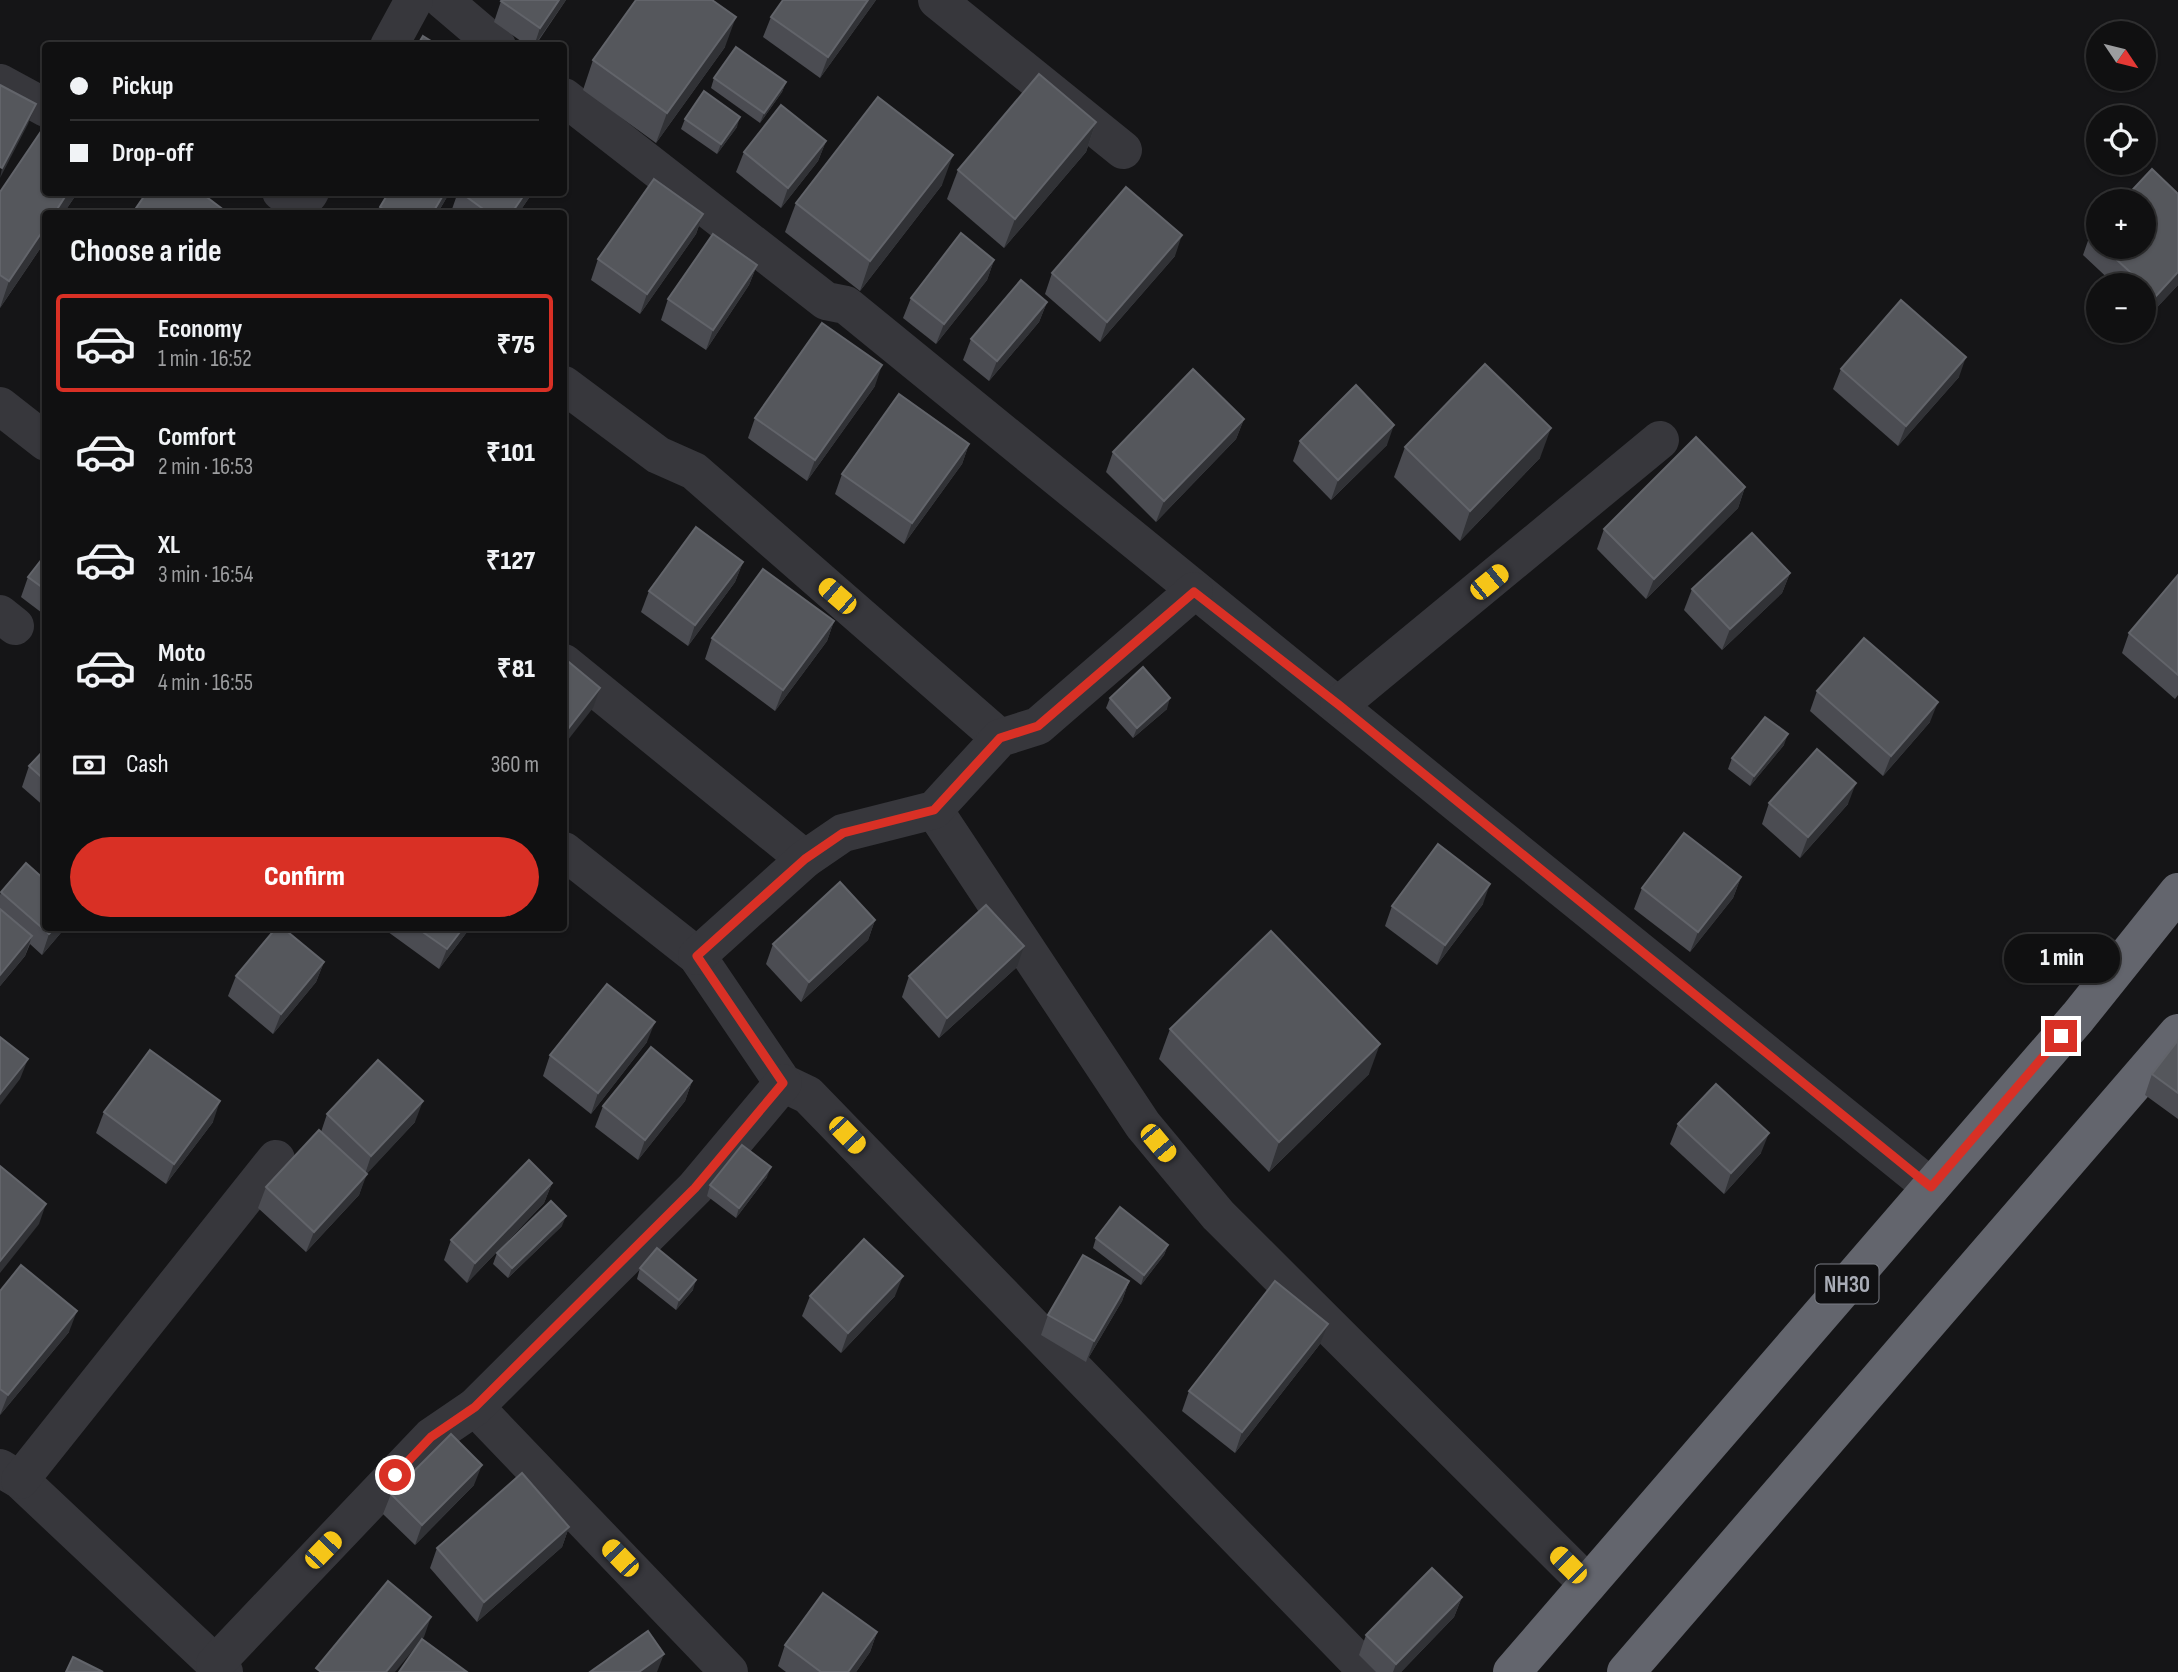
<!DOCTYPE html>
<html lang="en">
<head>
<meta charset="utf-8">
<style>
	body { margin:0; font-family:"Sofia Sans Condensed",sans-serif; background:#19191a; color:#f1f3f6; height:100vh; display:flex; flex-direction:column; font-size:26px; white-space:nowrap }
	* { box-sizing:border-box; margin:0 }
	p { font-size:23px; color:#9c9d9f }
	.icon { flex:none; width:38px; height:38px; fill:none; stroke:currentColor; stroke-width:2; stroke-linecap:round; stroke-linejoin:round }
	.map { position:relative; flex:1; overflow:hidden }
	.side { position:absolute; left:42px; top:210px; width:525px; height:721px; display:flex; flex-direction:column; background:#101011; border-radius:7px; box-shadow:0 2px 5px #0004,0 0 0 2px #303031 }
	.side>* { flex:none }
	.banner { position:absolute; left:42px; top:42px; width:525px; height:154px; border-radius:7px; box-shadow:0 2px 5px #0004,0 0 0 2px #303031; display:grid; align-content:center; height:154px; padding:0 28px; background:#101011 }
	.needle { width:46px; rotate:125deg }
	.controls { position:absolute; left:2086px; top:21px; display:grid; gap:14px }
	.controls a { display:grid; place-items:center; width:70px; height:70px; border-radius:50%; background:#101011; box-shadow:0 2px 5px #0004,0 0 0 2px #303031; font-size:35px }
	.end { position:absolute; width:32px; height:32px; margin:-16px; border:9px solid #d93025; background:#fff; box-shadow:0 0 0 4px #fff }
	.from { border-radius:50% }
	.bubble { position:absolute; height:49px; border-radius:24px; background:#101011; box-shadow:0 2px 5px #0004,0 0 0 2px #303031; font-size:23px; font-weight:800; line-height:49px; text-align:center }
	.car { position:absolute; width:21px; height:42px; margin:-21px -10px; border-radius:9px; box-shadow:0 0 5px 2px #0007; background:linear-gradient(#f5c518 24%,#345 0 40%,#f5c518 0 76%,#345 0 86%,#f5c518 0) }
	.banner b { display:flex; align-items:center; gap:24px; height:66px; font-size:26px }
	.banner b+b { border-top:2px solid #303031 }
	.banner i { width:18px; height:18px; background:#f1f3f6 }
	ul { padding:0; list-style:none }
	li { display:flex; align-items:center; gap:21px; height:98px; margin:0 14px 10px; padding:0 14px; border:4px solid transparent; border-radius:7px }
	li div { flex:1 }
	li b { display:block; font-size:26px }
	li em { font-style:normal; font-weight:800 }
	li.current { border-color:#d93025 }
	li>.icon { width:63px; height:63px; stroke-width:1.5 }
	h2 { padding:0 28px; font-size:32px; line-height:84px }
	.pay { display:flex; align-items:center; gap:18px; height:77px; padding:0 28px; font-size:26px }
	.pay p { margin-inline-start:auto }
	.primary-button { display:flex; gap:14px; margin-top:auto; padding:14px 28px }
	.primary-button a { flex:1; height:80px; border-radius:42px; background:#d93025; color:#fff; font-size:28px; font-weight:800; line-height:80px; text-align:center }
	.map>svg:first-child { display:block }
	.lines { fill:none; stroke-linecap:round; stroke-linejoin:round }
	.street { stroke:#37373c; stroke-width:38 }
	.highway { stroke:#63656d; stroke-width:38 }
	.wall { fill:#4b4c52 }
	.shaded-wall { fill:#313236 }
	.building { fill:#55575c; stroke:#62646a; stroke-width:2 }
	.route { stroke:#d93025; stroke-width:9 }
	.labels { text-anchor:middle; stroke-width:5; stroke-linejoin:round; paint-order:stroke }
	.shield { fill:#101012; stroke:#7a7d85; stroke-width:2 }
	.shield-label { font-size:23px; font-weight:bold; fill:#a8acb6 }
</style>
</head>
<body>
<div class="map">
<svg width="2178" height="1672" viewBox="0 0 2178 1672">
	<rect width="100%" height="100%" fill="#151517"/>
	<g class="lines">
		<g class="street">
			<path d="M443,0l54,46"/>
			<path d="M937,0l186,150"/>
			<path d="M389,46l25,-46"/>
			<path d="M0,83l46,25"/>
			<path d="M564,97l262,204 20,4c360,297 723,588 1085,882"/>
			<path d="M281,192l27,3 2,-3"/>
			<path d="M564,385l94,70 36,16 306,267"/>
			<path d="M0,406l46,36"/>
			<path d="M0,614l15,12"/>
			<path d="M564,663l241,196"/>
			<path d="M1339,705l321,-265"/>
			<path d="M934,810l209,315 75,90 370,369"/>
			<path d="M564,851l133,105 86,127 25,12 560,577"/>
			<path d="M697,956l108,-97 38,-26 91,-23 66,-72 38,-12 156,-135"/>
			<path d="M475,1407l254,265"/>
			<path d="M0,1468l20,12 204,192"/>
			<path d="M20,1480l256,-321"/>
			<path d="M215,1664l216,-227 44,-30 220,-219 88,-105"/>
		</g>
		<g class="highway">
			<path d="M1512,1672l566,-655 100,-125"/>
			<path d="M1626,1672l552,-639"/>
		</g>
	</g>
	<g class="wall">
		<path d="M566,0l-31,46h-7l-34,-24 7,-21z"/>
		<path d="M876,0l-56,78 -57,-41 8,-20z"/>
		<path d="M725,47l-69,96 -73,-53 10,-30z"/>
		<path d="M714,78l72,4 -4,10 -22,31 -49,-35z"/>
		<path d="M685,119l52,8 -20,27 -36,-25z"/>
		<path d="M1096,122l-10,30 -82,96 -57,-49 11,-29z"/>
		<path d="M826,141l-8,20 -37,47 -45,-36 8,-20z"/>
		<path d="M942,185l-82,106 -75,-59 11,-29z"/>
		<path d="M0,192h78l-15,22h-17v26l-46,68z"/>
		<path d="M389,192h61l-13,22h-59l2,-7z"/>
		<path d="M458,192h75l-15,22h-65l-2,-2z"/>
		<path d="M2178,194v91l-30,32 -4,-4v-28h-29l-32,-30 7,-20 8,-9v21h46z"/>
		<path d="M703,214l-7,20 -56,80 -49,-34 7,-21z"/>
		<path d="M1175,256l-75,86 -55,-48 7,-21z"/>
		<path d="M994,260l-7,20 -51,64 -33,-26 8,-20z"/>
		<path d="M757,265l-8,20 -43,65 -45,-30 7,-21z"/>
		<path d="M1047,302l-8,20 -50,59 -26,-21 8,-21z"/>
		<path d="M1841,369l118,8 -61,69 -65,-57z"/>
		<path d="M875,386l-68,95 -59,-43 7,-20z"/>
		<path d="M1244,419l-8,20 -80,83 -50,-50 7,-20z"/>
		<path d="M1300,441l87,4 -56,55 -38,-39z"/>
		<path d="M969,444l-7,20 -58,80 -69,-50 7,-20z"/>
		<path d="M1405,447l135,11 -80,83 -66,-64z"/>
		<path d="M1745,487l-7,21 -92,91 -49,-50 7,-20z"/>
		<path d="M46,554v62l-25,-19 7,-20z"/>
		<path d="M743,562l-8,20 -47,64 -47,-34 8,-21z"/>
		<path d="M1790,573l-8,20 -60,57 -38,-40 8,-21z"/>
		<path d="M2178,575v120l-3,4 -53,-46 7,-20z"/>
		<path d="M834,621l-7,20 -52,70 -70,-52 7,-21z"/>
		<path d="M1817,691l113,31 -47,54 -73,-65z"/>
		<path d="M1110,698l57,11 -34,29 -27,-30z"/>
		<path d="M1784,745l-34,41 -22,-17 4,-11z"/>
		<path d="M46,748v60l-24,-21 7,-21z"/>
		<path d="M1769,803l79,1 -48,54 -38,-34z"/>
		<path d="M1741,877l-8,21 -43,54 -56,-43 8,-21z"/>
		<path d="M1,892l64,36 -23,27 -12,-11 -5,12 -25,30v-91z"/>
		<path d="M1483,904l-46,61 -52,-39 7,-20z"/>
		<path d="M875,920l-7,20 -67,62 -35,-38 7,-20z"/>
		<path d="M185,928h12l-4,5z"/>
		<path d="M384,928h86l-31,41 -55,-40z"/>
		<path d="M324,962l-8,20 -43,52 -45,-38 8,-20z"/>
		<path d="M1017,967l-78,71 -37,-41 7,-21z"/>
		<path d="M1170,1029l199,45 -100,98 -110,-113z"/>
		<path d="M2178,1040v79l-33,-24 7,-21z"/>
		<path d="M647,1042l-56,72 -48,-38 7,-21z"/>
		<path d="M692,1081l-7,20 -47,59 -43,-33 8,-21z"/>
		<path d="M104,1112l109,10 -47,62 -70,-51z"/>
		<path d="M327,1114l88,8 -49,52 -7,21 -53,57 -48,-44 8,-21 55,-55z"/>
		<path d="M1678,1124l83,29 -37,41 -54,-50z"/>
		<path d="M767,1177l-31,41 -29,-22 3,-11z"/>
		<path d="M552,1183l-8,20 -77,80 -23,-23 7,-20z"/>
		<path d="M562,1226l-54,52 -15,-14 4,-11z"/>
		<path d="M1096,1238l72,7 -4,10 -23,30 -48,-37z"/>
		<path d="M640,1268l53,22 -17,20 -39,-31z"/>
		<path d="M1129,1281l-7,20 -36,61 -45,-27 7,-20z"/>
		<path d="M0,1291l69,41 -69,83z"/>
		<path d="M810,1296h85l-54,57 -39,-37z"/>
		<path d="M1320,1344l-85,109 -53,-42 7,-20z"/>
		<path d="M474,1485l-59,60 -32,-31 8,-20z"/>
		<path d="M569,1527l-7,20 -85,75 -47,-54 7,-20z"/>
		<path d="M1462,1597l-8,20 -53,55h-25l-17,-17 7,-20z"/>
		<path d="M877,1632l-7,20 -14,20h-70l-8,-6 7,-21z"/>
	</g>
	<g class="shaded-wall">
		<path d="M559,0h7l-32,46 6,-18z"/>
		<path d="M868,0h8l-56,78 8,-21z"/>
		<path d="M736,17l-11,30 -69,96 11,-30z"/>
		<path d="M786,82l-4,10 -22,31 4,-10z"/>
		<path d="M36,104l-8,20 -28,54 2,-10z"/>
		<path d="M740,117l-3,10 -20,27 4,-10z"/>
		<path d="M1096,122l-10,30 -82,96 11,-29z"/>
		<path d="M826,141l-8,20 -37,47 7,-20z"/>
		<path d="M953,155l-11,30 -82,106 10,-30z"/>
		<path d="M68,192h10l-15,22h-9z"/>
		<path d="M445,192h5l-13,22h-5z"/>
		<path d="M526,192h7l-15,22h-7z"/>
		<path d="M703,214l-7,20 -56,80 7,-20z"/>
		<path d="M46,226v14l-46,68 9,-27z"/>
		<path d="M1182,235l-7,21 -75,86 7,-20z"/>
		<path d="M994,260l-7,20 -51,64 8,-20z"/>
		<path d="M757,265l-8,20 -43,65 7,-20z"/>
		<path d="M2178,272v13l-30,32 8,-21z"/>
		<path d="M1047,302l-8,20 -50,59 8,-20z"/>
		<path d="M1966,357l-7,20 -61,69 8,-20z"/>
		<path d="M882,365l-7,21 -68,95 8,-21z"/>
		<path d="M1244,419l-8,20 -80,83 8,-21z"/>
		<path d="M1394,425l-7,20 -56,55 7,-20z"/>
		<path d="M1551,428l-11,30 -80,83 10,-30z"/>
		<path d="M969,444l-7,20 -58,80 8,-21z"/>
		<path d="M1745,487l-7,21 -92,91 8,-20z"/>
		<path d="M743,562l-8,20 -47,64 7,-21z"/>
		<path d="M1790,573l-8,20 -60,57 8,-21z"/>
		<path d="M834,621l-7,20 -52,70 8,-21z"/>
		<path d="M600,688l-7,20 -29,37v-11z"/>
		<path d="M1170,698l-3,11 -34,29 4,-10z"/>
		<path d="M1938,702l-8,20 -47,54 8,-20z"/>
		<path d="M1788,734l-4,11 -34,41 4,-10z"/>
		<path d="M1856,783l-8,21 -48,54 8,-21z"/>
		<path d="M1741,877l-8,21 -43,54 8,-20z"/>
		<path d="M1490,884l-7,20 -46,61 8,-20z"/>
		<path d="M875,920l-7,20 -67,62 8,-20z"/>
		<path d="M55,928h10l-23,27 7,-21z"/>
		<path d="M463,928h7l-31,41 8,-20z"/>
		<path d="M32,936l-7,20 -25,30v-11z"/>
		<path d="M1024,946l-7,21 -78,71 8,-20z"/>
		<path d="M324,962l-8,20 -43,52 8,-20z"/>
		<path d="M655,1022l-8,20 -56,72 7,-21z"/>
		<path d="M1380,1044l-11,30 -100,98 10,-30z"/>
		<path d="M28,1059l-8,20 -20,26v-11z"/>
		<path d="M692,1081l-7,20 -47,59 7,-20z"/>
		<path d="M220,1101l-7,21 -47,62 8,-20z"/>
		<path d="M423,1101l-8,21 -51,55 7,-21z"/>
		<path d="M1769,1133l-8,20 -37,41 7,-21z"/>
		<path d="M771,1167l-4,10 -31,41 3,-10z"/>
		<path d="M367,1174l-8,21 -53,57 8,-20z"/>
		<path d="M552,1183l-8,20 -77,80 8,-20z"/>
		<path d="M46,1204l-7,20 -39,49v-12z"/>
		<path d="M566,1216l-4,10 -54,52 4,-10z"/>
		<path d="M1168,1245l-4,10 -23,30 3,-10z"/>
		<path d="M903,1276l-8,20 -54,57 7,-20z"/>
		<path d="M696,1280l-3,10 -17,20 3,-10z"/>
		<path d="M1129,1281l-7,20 -36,61 8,-21z"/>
		<path d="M77,1311l-8,21 -69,83 8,-20z"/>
		<path d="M1328,1324l-8,20 -85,109 7,-21z"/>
		<path d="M482,1465l-8,20 -59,60 7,-20z"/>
		<path d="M569,1527l-7,20 -85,75 7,-20z"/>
		<path d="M1462,1597l-8,20 -53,55h-8l3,-8z"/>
		<path d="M431,1617l-7,20 -29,35h-9z"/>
		<path d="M877,1632l-7,20 -14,20h-8z"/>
		<path d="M664,1654l-7,18h-18z"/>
	</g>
	<g class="building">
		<path d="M502,0h57l-19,28 -39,-27z"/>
		<path d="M636,0h76l24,17 -69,96 -74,-53z"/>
		<path d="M783,0h85l-40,57 -57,-40z"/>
		<path d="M423,36l16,10h-22z"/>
		<path d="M736,47l50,35 -22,31 -50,-35z"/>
		<path d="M1039,74l57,48 -81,97 -57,-49z"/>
		<path d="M0,85l36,19 -34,64 -2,-1z"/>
		<path d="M704,91l36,26 -19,27 -36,-25z"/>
		<path d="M878,97l75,58 -83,106 -74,-58z"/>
		<path d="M781,105l45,36 -38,47 -44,-36z"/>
		<path d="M46,124v68h22l-14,22h-8v12l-37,55 -9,-6v-83z"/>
		<path d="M2152,169l26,25v78l-22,24 -53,-49h41v-46h-22z"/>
		<path d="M654,179l49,35 -56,80 -49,-35z"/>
		<path d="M1126,187l56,48 -75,87 -55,-49z"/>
		<path d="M147,192h53l29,22h-97z"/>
		<path d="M389,192h56l-13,22h-42l-10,-7z"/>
		<path d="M460,192h66l-15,22h-21z"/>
		<path d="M2098,226v16l-8,-7z"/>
		<path d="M961,233l33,27 -50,64 -33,-26z"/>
		<path d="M713,234l44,31 -44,65 -45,-31z"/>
		<path d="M1021,280l26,22 -50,59 -26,-22z"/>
		<path d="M1901,300l65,57 -60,69 -65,-57z"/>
		<path d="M822,323l60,42 -67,95 -60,-42z"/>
		<path d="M1485,364l66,64 -81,83 -65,-64z"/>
		<path d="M1193,369l51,50 -80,82 -51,-49z"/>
		<path d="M1356,385l38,40 -56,55 -38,-39z"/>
		<path d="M899,394l70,50 -57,79 -70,-49z"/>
		<path d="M1696,437l49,50 -91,92 -50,-50z"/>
		<path d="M696,527l47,35 -48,63 -46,-34z"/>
		<path d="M1752,533l38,40 -60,56 -38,-40z"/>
		<path d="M46,554v36l-18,-13z"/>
		<path d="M763,569l71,52 -51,69 -71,-52z"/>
		<path d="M2178,575v100l-49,-42z"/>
		<path d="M1864,638l74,64 -47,54 -74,-65z"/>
		<path d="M564,658l36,30 -36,46z"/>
		<path d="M1143,667l27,31 -33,30 -27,-30z"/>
		<path d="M1765,717l23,17 -34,42 -22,-18z"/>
		<path d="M46,748v33l-17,-15z"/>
		<path d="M1817,749l39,34 -48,54 -39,-34z"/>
		<path d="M1684,833l57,44 -43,55 -56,-44z"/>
		<path d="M1438,844l52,40 -45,61 -53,-39z"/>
		<path d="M26,863l20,18v47h9l-6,6 -48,-42z"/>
		<path d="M840,882l35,38 -66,62 -36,-38z"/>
		<path d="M986,905l38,41 -77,72 -38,-42z"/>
		<path d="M0,909l32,27 -32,39z"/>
		<path d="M276,928h7l41,34 -43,52 -45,-38z"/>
		<path d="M417,928h46l-16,21z"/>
		<path d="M1271,931l109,113 -101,98 -109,-113z"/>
		<path d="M607,984l48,38 -57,71 -48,-38z"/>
		<path d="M0,1037l28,22 -28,35z"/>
		<path d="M2178,1040v53l-26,-19z"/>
		<path d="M651,1047l41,34 -47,59 -42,-34z"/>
		<path d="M150,1050l70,51 -46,63 -70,-52z"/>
		<path d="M378,1060l45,41 -52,55 -44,-42z"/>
		<path d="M1716,1084l53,49 -38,40 -53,-49z"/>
		<path d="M319,1130l48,44 -53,58 -48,-45z"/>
		<path d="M742,1145l29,22 -32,41 -29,-23z"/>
		<path d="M529,1160l23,23 -77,80 -24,-23z"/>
		<path d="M0,1166l46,38 -46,57z"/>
		<path d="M551,1201l15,15 -54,52 -15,-15z"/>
		<path d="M1120,1207l48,38 -24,30 -48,-37z"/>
		<path d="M864,1239l39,37 -55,57 -38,-37z"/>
		<path d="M657,1248l39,32 -17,20 -39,-32z"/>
		<path d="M1083,1255l46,26 -35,60 -46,-26z"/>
		<path d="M21,1265l56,46 -69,84 -8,-6v-98z"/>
		<path d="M1275,1281l53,43 -86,108 -53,-41z"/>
		<path d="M451,1434l31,31 -60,60 -31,-31z"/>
		<path d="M522,1473l47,54 -85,75 -47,-54z"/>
		<path d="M1432,1568l30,29 -66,67 -30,-29z"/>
		<path d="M388,1581l43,36 -45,55h-65l-5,-4z"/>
		<path d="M823,1593l54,39 -29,40h-27l-36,-27z"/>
		<path d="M648,1631l16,23 -25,18h-49z"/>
		<path d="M422,1639l45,33h-68z"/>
		<path d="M73,1657l30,15h-37z"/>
	</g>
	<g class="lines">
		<path class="route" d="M395,1475l36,-38 44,-30 220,-219 88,-105 -86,-127 108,-97 38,-26 91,-23 66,-72 38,-12 156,-134 145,113 592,482 130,-151"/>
	</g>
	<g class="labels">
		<rect class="shield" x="1815.5" y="1264.5" width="63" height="39" rx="5"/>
		<g class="shield-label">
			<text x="1847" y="1292">NH30</text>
		</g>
	</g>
</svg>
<div class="controls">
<a><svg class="needle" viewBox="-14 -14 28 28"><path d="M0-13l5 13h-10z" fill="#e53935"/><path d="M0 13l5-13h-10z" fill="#9c9d9f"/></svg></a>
<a><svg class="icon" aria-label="locate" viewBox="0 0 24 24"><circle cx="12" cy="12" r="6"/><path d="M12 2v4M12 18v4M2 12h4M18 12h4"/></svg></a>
<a>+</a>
<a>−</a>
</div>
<i class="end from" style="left:395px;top:1475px"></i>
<i class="end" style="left:2061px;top:1036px"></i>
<div class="bubble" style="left:2004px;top:934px;width:116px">1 min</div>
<i class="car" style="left:1489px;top:582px;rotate:51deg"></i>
<i class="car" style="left:837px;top:596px;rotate:311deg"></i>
<i class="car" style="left:847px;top:1135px;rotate:136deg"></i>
<i class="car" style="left:1158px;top:1143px;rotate:140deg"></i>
<i class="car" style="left:323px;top:1550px;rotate:44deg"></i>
<i class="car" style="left:620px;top:1558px;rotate:316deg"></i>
<i class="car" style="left:1568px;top:1565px;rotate:315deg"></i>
<div class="banner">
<b><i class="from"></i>Pickup</b>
<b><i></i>Drop-off</b>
</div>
<section class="side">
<h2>Choose a ride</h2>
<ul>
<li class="current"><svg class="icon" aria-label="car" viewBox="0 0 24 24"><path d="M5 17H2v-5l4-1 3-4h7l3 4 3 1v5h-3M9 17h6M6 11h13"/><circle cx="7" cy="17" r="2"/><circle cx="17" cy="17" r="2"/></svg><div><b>Economy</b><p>1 min · 16:52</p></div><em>₹75</em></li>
<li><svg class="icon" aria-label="car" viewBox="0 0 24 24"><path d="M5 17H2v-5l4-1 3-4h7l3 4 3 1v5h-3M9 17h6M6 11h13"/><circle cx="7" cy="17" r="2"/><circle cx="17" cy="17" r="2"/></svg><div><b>Comfort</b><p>2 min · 16:53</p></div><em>₹101</em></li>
<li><svg class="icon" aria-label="car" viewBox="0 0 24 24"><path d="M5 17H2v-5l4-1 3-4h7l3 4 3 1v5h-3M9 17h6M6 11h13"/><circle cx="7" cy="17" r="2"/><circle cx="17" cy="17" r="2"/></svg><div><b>XL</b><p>3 min · 16:54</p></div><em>₹127</em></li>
<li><svg class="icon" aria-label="car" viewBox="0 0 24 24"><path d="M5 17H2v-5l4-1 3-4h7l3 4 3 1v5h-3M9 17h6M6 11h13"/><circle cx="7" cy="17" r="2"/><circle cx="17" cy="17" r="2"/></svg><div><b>Moto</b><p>4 min · 16:55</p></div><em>₹81</em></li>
</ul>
<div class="pay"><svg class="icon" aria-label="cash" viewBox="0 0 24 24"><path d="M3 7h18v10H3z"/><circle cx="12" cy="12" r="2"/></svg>Cash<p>360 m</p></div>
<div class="primary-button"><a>Confirm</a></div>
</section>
</div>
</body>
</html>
